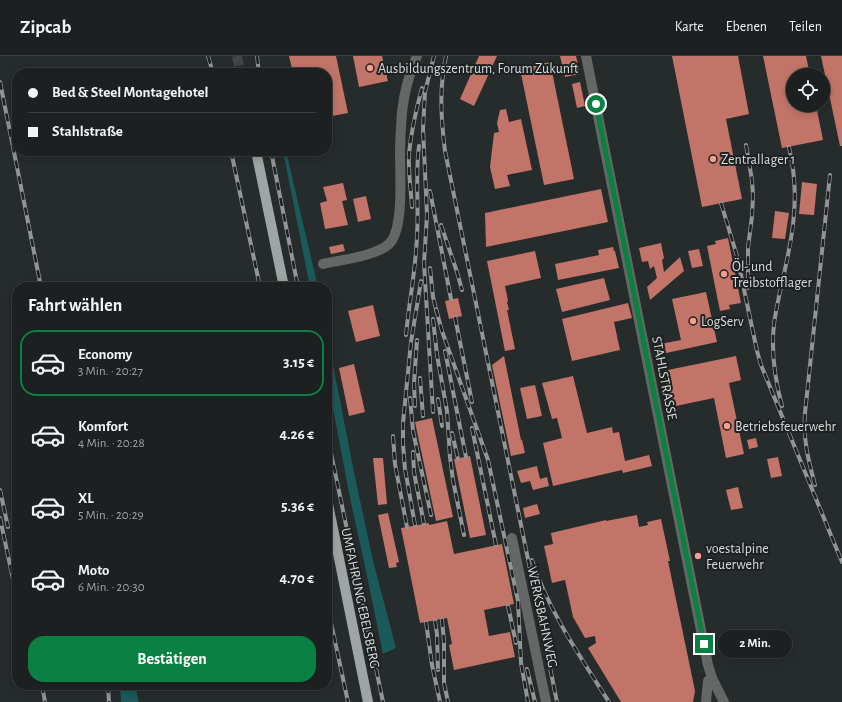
<!DOCTYPE html>
<html lang="de">
<head>
<meta charset="utf-8">
<style>
	body { margin:0; font-family:"Alegreya Sans",sans-serif; background:#292d2d; color:#f1f3f6; height:100vh; display:flex; flex-direction:column; font-size:15px; white-space:nowrap }
	* { box-sizing:border-box; margin:0 }
	p { font-size:13px; color:#a0a3a5 }
	.icon { flex:none; width:22px; height:22px; fill:none; stroke:currentColor; stroke-width:2; stroke-linecap:round; stroke-linejoin:round }
	.map { position:relative; flex:1; overflow:hidden }
	.sheet { position:absolute; left:12px; top:226px; width:320px; height:408px; display:flex; flex-direction:column; background:#1c2020; border-radius:16px; box-shadow:0 2px 10px #0003,0 0 0 1px #3a3e3e }
	.sheet>* { flex:none }
	.banner { position:absolute; left:12px; top:12px; width:320px; height:88px; border-radius:16px; box-shadow:0 2px 10px #0003,0 0 0 1px #3a3e3e; display:grid; align-content:center; height:88px; padding:0 16px; background:#1c2020 }
	.tools { position:absolute; left:786px; top:12px; display:grid; gap:8px }
	.tools a { display:grid; place-items:center; width:44px; height:44px; border-radius:50%; background:#1c2020; box-shadow:0 2px 10px #0003,0 0 0 1px #3a3e3e; font-size:20px }
	.end { position:absolute; width:18px; height:18px; margin:-9px; border:5px solid #0b8043; background:#fff; box-shadow:0 0 0 2px #fff }
	.from { border-radius:50% }
	.bubble { position:absolute; height:28px; border-radius:14px; background:#1c2020; box-shadow:0 2px 10px #0003,0 0 0 1px #3a3e3e; font-size:13px; font-weight:600; line-height:28px; text-align:center }
	.banner b { display:flex; align-items:center; gap:14px; height:38px; font-size:15px }
	.banner b+b { border-top:1px solid #3a3e3e }
	.banner i { width:10px; height:10px; background:#f1f3f6 }
	ul { padding:0; list-style:none }
	li { display:flex; align-items:center; gap:12px; height:66px; margin:0 8px 6px; padding:0 8px; border:2px solid transparent; border-radius:16px }
	li div { flex:1 }
	li b { display:block; font-size:15px }
	li em { font-style:normal; font-weight:600 }
	li.active { border-color:#0b8043 }
	li>.icon { width:36px; height:36px; stroke-width:1.5 }
	h2 { padding:0 16px; font-size:18px; line-height:48px }
	.button { display:flex; gap:8px; margin-top:auto; padding:8px 16px }
	.button a { flex:1; height:46px; border-radius:16px; background:#0b8043; color:#fff; font-size:16px; font-weight:600; line-height:46px; text-align:center }
	header { display:flex; align-items:center; gap:24px; box-sizing:border-box; height:56px; padding:0 20px; background:#1c2020; border-bottom:1px solid #3a3e3e }
	header strong { font-size:19px }
	nav { display:flex; gap:22px; margin-inline-start:auto; font-size:14px }
	.map>svg:first-child { display:block }
	.green { fill:#1b5a5a }
	.building { fill:#c37468 }
	.lines { fill:none; stroke-linecap:round; stroke-linejoin:round }
	.major-tunnel { stroke:#414545; stroke-width:10; stroke-dasharray:10 5; stroke-linecap:butt }
	.minor { stroke:#656767; stroke-width:10 }
	.major { stroke:#9fa5a4; stroke-width:10 }
	.rail-casing { stroke:#919595; stroke-width:4 }
	.rail { stroke:#1d2121; stroke-width:2.5; stroke-dasharray:8; stroke-linecap:butt }
	.route { stroke:#0b8043; stroke-width:5 }
	.poi-dot { fill:#f59d8f; stroke:#1d2121; stroke-width:1.5 }
	.labels { text-anchor:middle; stroke-width:4; stroke-linejoin:round; paint-order:stroke }
	.poi-label { font-size:14px; fill:#d8dbdb; stroke:#1d2121; text-anchor:start }
	.street-label { font-size:14px; fill:#d8dbdb; stroke:#1d2121 }
</style>
</head>
<body>
<header>
<strong>Zipcab</strong>
<nav><a>Karte</a><a>Ebenen</a><a>Teilen</a></nav>
</header>
<div class="map">
<svg width="842" height="646" viewBox="0 0 842 646">
	<rect width="100%" height="100%" fill="#262b2b"/>
	<g class="green">
		<path d="M283,95h3l32,136h-8z"/>
		<path d="M327,278l27,138 19,89 23,87 -13,6 -17,-83 -16,-73 -23,-121z"/>
		<path d="M120,629h15l4,17h-18z"/>
	</g>
	<g class="building">
		<path d="M289,0h47l12,57 -21,4v-44h-34z"/>
		<path d="M353,0h29l6,25 -29,6z"/>
		<path d="M479,0h18l-23,50 -14,-7z"/>
		<path d="M560,0h16l4,18 -15,3z"/>
		<path d="M672,0h66l11,58 -23,5 16,80 -40,8z"/>
		<path d="M763,0h43l4,19h-17v30h23l7,35 -41,8z"/>
		<path d="M821,0h21v90h-2z"/>
		<path d="M550,6l24,117 -30,6 -24,-116z"/>
		<path d="M580,26l5,24 -8,2 -5,-24z"/>
		<path d="M506,53l3,13 12,-3 11,51 -25,5 3,11 -15,3 -5,-22 4,-34 5,-1 -2,-9 3,-13z"/>
		<path d="M802,126l15,2 -3,31 -15,-1z"/>
		<path d="M343,127l4,17 -5,1 6,24 -23,4 -5,-26 7,-2 -4,-14z"/>
		<path d="M601,133l7,33 -122,25 -1,-34z"/>
		<path d="M366,140l5,23 -13,3 -5,-23z"/>
		<path d="M775,155l14,2 -4,26 -13,-1z"/>
		<path d="M728,182l13,65 -12,2 1,4 -10,2 -13,-65 9,-2 -1,-3z"/>
		<path d="M661,187l3,15 -2,2 2,12 16,-15 4,14 -34,29 -3,-13 10,-9 -3,-12 -4,3 -2,-8 -6,1 -3,-14z"/>
		<path d="M343,188l2,7 -14,3 -2,-7z"/>
		<path d="M613,191l1,4h1l4,17 -61,12 -3,-16 44,-9 -1,-5z"/>
		<path d="M699,193l4,17 -11,2 -4,-17z"/>
		<path d="M535,195l6,27 -36,8 3,15 -1,1 2,8h-2l8,39 -10,2 -18,-90z"/>
		<path d="M604,222l6,22 -48,12 -6,-23z"/>
		<path d="M706,236l11,50 -60,13 -2,-10 26,-5 -9,-41z"/>
		<path d="M458,242l4,18 -13,3 -4,-18z"/>
		<path d="M628,247l4,15 -18,4 6,28 -48,11 -10,-42z"/>
		<path d="M373,249l7,31 -24,6 -8,-31z"/>
		<path d="M504,300l17,84h1l3,13 -14,3 -19,-91z"/>
		<path d="M736,300l5,24 -12,3 15,71 -18,4 -12,-60 -43,9 -8,-36z"/>
		<path d="M354,308l11,48 -16,4 -10,-48z"/>
		<path d="M573,320l14,57 25,-6 1,6 6,-1 6,29 24,-6 3,11 -29,7 -1,-3 -69,16 -10,-43 19,-5 -5,-20 -5,1 -10,-36z"/>
		<path d="M535,329l7,31 -15,3 -7,-31z"/>
		<path d="M432,362l21,99 -17,4 -21,-99z"/>
		<path d="M756,382l2,9 -9,2 -2,-9z"/>
		<path d="M470,400l16,79 -16,3 -16,-79z"/>
		<path d="M778,401l4,19 -11,2 -4,-19z"/>
		<path d="M373,402h10l4,46 -9,1z"/>
		<path d="M537,410l3,13 7,-2 2,9 -16,4 -3,-9 -9,2 -4,-12z"/>
		<path d="M738,431l5,21 -12,2 -5,-20z"/>
		<path d="M537,448l3,10 -15,4 -2,-10z"/>
		<path d="M388,457l11,49 -3,1 1,4 -8,1 -11,-53z"/>
		<path d="M637,459l2,12 9,-2 -1,-3 14,-3 9,42h-2l27,130 -2,11h-72l-33,-54 8,-5 -1,-7 -10,2 -12,-21 -8,-37 -13,3 -8,-37 9,-2 -2,-11 55,-13v1z"/>
		<path d="M447,465l7,33 48,-10 12,60 -30,6 5,26 21,-4 5,25 -61,13 -5,-25 3,-1 -5,-26 -27,5 -19,-95 28,-5v2z"/>
	</g>
	<g class="lines">
		<path class="major-tunnel" d="M237,0l3,17"/>
		<g class="minor">
			<path d="M586,0l122,609 4,13 12,24"/>
			<path d="M323,208c18,-4 53,-8 66,-20 15,-14 11,-69 11,-89 0,-14 1,-29 2,-43 2,-19 7,-38 15,-56"/>
			<path d="M512,482l34,164"/>
			<path d="M706,646l2,-21 4,-3"/>
		</g>
		<g class="major">
			<path d="M256,95l28,136"/>
			<path d="M327,443l41,203"/>
		</g>
		<defs>
			<g id="rail">
				<path d="M208,0l5,17"/>
				<path d="M257,0l2,17"/>
				<path d="M446,0c-7,32 -5,63 -1,95l112,551"/>
				<path d="M0,26l41,205"/>
				<path d="M746,89l6,35 1,16 -1,20 -4,32v40"/>
				<path d="M231,95l29,136"/>
				<path d="M271,95l27,136"/>
				<path d="M430,135l21,108"/>
				<path d="M721,147l16,53 20,95 4,14 81,197"/>
				<path d="M412,151c-1,-18 -4,-35 -3,-53 2,-22 7,-44 13,-66"/>
				<path d="M441,169l16,47 5,18"/>
				<path d="M430,212l3,29 4,16"/>
				<path d="M436,253l6,22 46,129 30,141 3,62 7,39"/>
				<path d="M455,261l17,85"/>
				<path d="M433,263l4,36 10,56 3,46 3,23 11,55"/>
				<path d="M406,279c3,-33 10,-66 11,-100 2,-30 -2,-59 2,-89"/>
				<path d="M445,295l21,106"/>
				<path d="M420,322l3,38"/>
				<path d="M410,342l3,33 18,84"/>
				<path d="M438,343l4,27"/>
				<path d="M415,350l-1,-23 3,-43"/>
				<path d="M782,350c-7,-26 -11,-55 -8,-82 5,-37 18,-73 20,-111 2,-22 0,-44 -5,-66"/>
				<path d="M433,356l-9,-149 3,-48 -4,-86 2,-37 9,-36"/>
				<path d="M472,372l24,117"/>
				<path d="M452,377l6,26"/>
				<path d="M327,378l56,268"/>
				<path d="M393,380l2,28 12,63"/>
				<path d="M413,396l1,20 10,52"/>
				<path d="M815,429c-7,-26 -12,-45 -10,-72l25,-238"/>
				<path d="M0,434l8,37"/>
				<path d="M0,462l17,80"/>
				<path d="M415,469l-10,-56 -2,-25v-21l8,-81 10,-61"/>
				<path d="M532,504c16,50 49,98 77,142"/>
				<path d="M327,548l21,98"/>
				<path d="M508,550l8,37"/>
				<path d="M442,563l2,23v41l4,19"/>
				<path d="M435,565l2,13 1,36"/>
				<path d="M426,566l6,43 8,37"/>
				<path d="M527,613l8,33"/>
				<path d="M42,629l3,17"/>
				<path d="M108,629l1,17"/>
			</g>
		</defs>
		<use href="#rail" class="rail-casing"/>
		<use href="#rail" class="rail"/>
	</g>
	<g class="lines">
		<path class="route" d="M596,48l108,540"/>
	</g>
	<g class="poi-dot">
		<circle cx="370" cy="12" r="4"/>
		<circle cx="713" cy="103" r="4"/>
		<circle cx="724" cy="218" r="4"/>
		<circle cx="693" cy="265" r="4"/>
		<circle cx="727" cy="370" r="4"/>
		<circle cx="698" cy="500" r="4"/>
	</g>
	<g class="labels">
		<g class="poi-label">
			<text x="378" y="17">Ausbildungszentrum, Forum Zukunft</text>
			<text x="721" y="108">Zentrallager 1</text>
			<text x="732" y="215">Öl- und<tspan x="732" dy="16">Treibstofflager</tspan></text>
			<text x="701" y="270">LogServ</text>
			<text x="735" y="375">Betriebsfeuerwehr</text>
			<text x="706" y="497">voestalpine<tspan x="706" dy="16">Feuerwehr</tspan></text>
		</g>
		<g class="street-label">
			<text transform="translate(665 322) rotate(79)" y="5">STAHLSTRASSE</text>
			<text transform="translate(361 542) rotate(78)" y="5">UMFAHRUNG EBELSBERG</text>
			<text transform="translate(543 561) rotate(78)" y="5">WERKSBAHNWEG</text>
		</g>
	</g>
</svg>
<div class="tools">
<a><svg class="icon" aria-label="locate" viewBox="0 0 24 24"><circle cx="12" cy="12" r="6"/><path d="M12 2v4M12 18v4M2 12h4M18 12h4"/></svg></a>
</div>
<i class="end from" style="left:596px;top:48px"></i>
<i class="end" style="left:704px;top:588px"></i>
<div class="bubble" style="left:718px;top:574px;width:74px">2 Min.</div>
<div class="banner">
<b><i class="from"></i>Bed &amp; Steel Montagehotel</b>
<b><i></i>Stahlstraße</b>
</div>
<section class="sheet">
<h2>Fahrt wählen</h2>
<ul>
<li class="active"><svg class="icon" aria-label="car" viewBox="0 0 24 24"><path d="M5 17H2v-5l4-1 3-4h7l3 4 3 1v5h-3M9 17h6M6 11h13"/><circle cx="7" cy="17" r="2"/><circle cx="17" cy="17" r="2"/></svg><div><b>Economy</b><p>3 Min. · 20:27</p></div><em>3.15 €</em></li>
<li><svg class="icon" aria-label="car" viewBox="0 0 24 24"><path d="M5 17H2v-5l4-1 3-4h7l3 4 3 1v5h-3M9 17h6M6 11h13"/><circle cx="7" cy="17" r="2"/><circle cx="17" cy="17" r="2"/></svg><div><b>Komfort</b><p>4 Min. · 20:28</p></div><em>4.26 €</em></li>
<li><svg class="icon" aria-label="car" viewBox="0 0 24 24"><path d="M5 17H2v-5l4-1 3-4h7l3 4 3 1v5h-3M9 17h6M6 11h13"/><circle cx="7" cy="17" r="2"/><circle cx="17" cy="17" r="2"/></svg><div><b>XL</b><p>5 Min. · 20:29</p></div><em>5.36 €</em></li>
<li><svg class="icon" aria-label="car" viewBox="0 0 24 24"><path d="M5 17H2v-5l4-1 3-4h7l3 4 3 1v5h-3M9 17h6M6 11h13"/><circle cx="7" cy="17" r="2"/><circle cx="17" cy="17" r="2"/></svg><div><b>Moto</b><p>6 Min. · 20:30</p></div><em>4.70 €</em></li>
</ul>
<div class="button"><a>Bestätigen</a></div>
</section>
</div>
</body>
</html>
